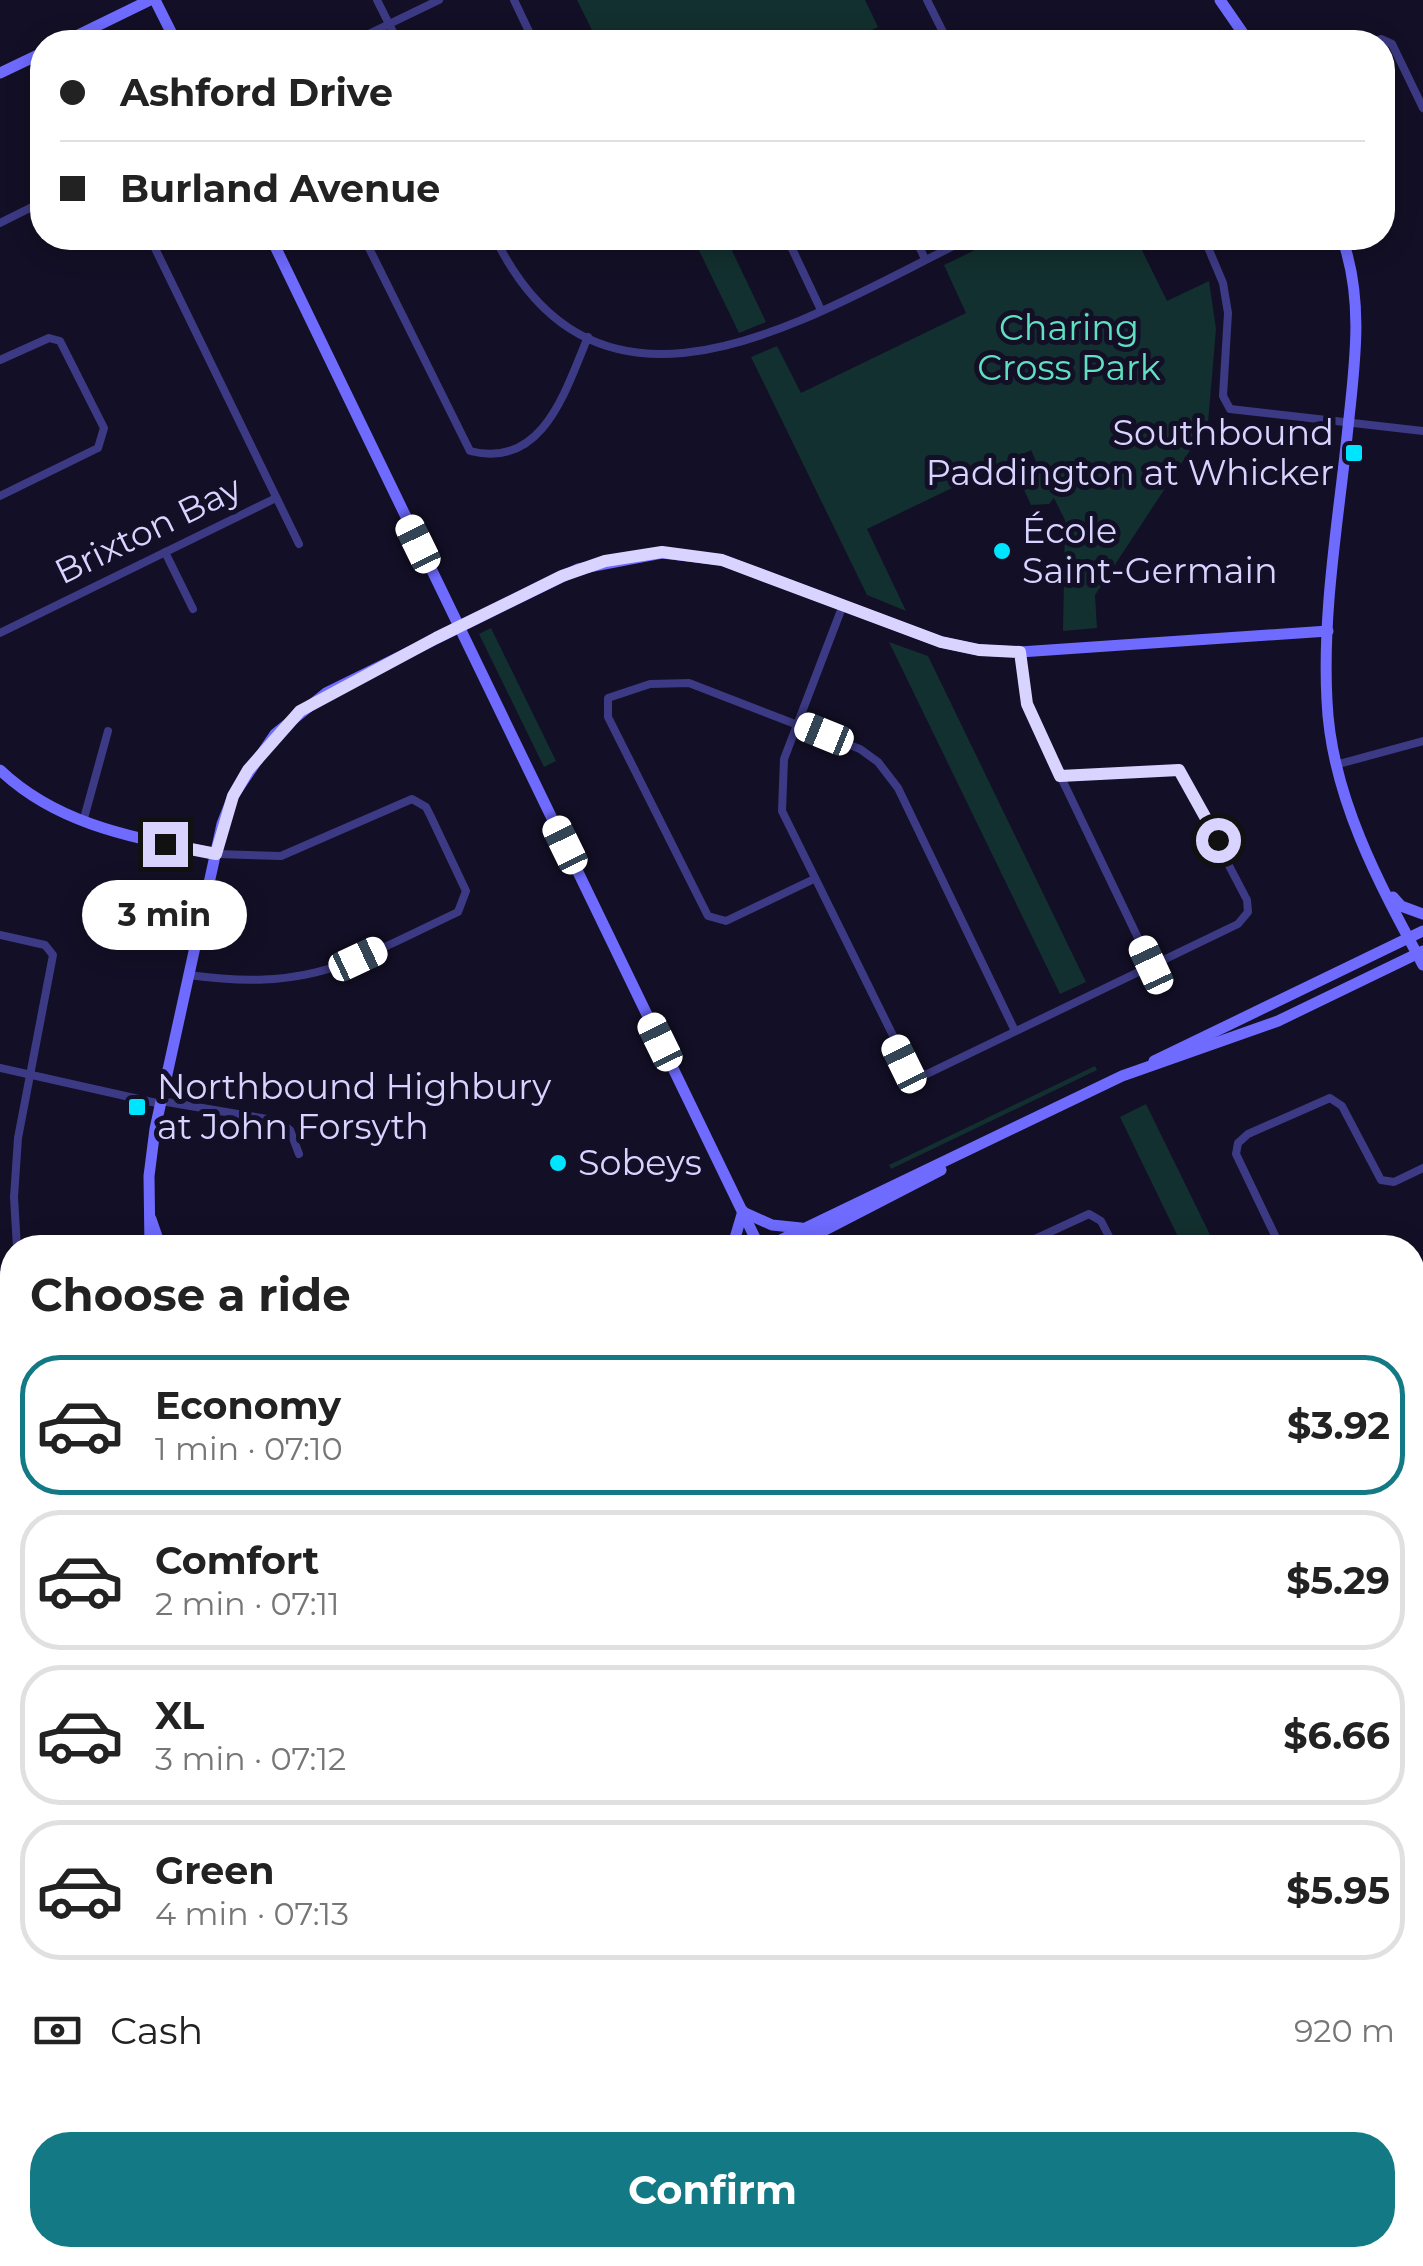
<!DOCTYPE html>
<html lang="en">
<head>
<meta charset="utf-8">
<style>
	body { margin:0; font-family:Montserrat,sans-serif; background:#f2f2f2; color:#222; height:100vh; display:flex; flex-direction:column; font-size:38px; white-space:nowrap }
	* { box-sizing:border-box; margin:0 }
	p { font-size:32px; color:#767676 }
	.icon { flex:none; width:55px; height:55px; fill:none; stroke:currentColor; stroke-width:2; stroke-linecap:round; stroke-linejoin:round }
	.map { position:relative; flex:1; overflow:hidden }
	.sheet { position:absolute; left:0px; top:1235px; width:1425px; height:1032px; display:flex; flex-direction:column; background:#fff; border-radius:40px 40px 0 0; box-shadow:0 5px 25px #0003 }
	.sheet>* { flex:none }
	.banner { position:absolute; left:30px; top:30px; width:1365px; height:220px; border-radius:40px; box-shadow:0 5px 25px #0003; display:grid; align-content:center; height:220px; padding:0 30px; background:#fff }
	.end { position:absolute; width:45px; height:45px; margin:-22px; border:12px solid #d9d4ff; background:#111; box-shadow:0 0 0 5px #111 }
	.from { border-radius:50% }
	.bubble { position:absolute; height:70px; border-radius:35px; background:#fff; box-shadow:0 5px 25px #0003; font-size:32px; font-weight:700; line-height:70px; text-align:center }
	.car { position:absolute; width:30px; height:60px; margin:-30px -15px; border-radius:12px; box-shadow:0 0 8px 2px #0007; background:linear-gradient(#fff 24%,#345 0 40%,#fff 0 76%,#345 0 86%,#fff 0) }
	.banner b { display:flex; align-items:center; gap:35px; height:95px; font-size:38px }
	.banner b+b { border-top:2px solid #e0e0e0 }
	.banner i { width:25px; height:25px; background:#222 }
	ul { padding:0; list-style:none }
	li { display:flex; align-items:center; gap:30px; height:140px; margin:0 20px 15px; padding:0 10px; border:5px solid #e0e0e0; border-radius:40px }
	li div { flex:1 }
	li b { display:block; font-size:38px }
	li em { font-style:normal; font-weight:700 }
	li.current { border-color:#137a85 }
	li>.icon { width:90px; height:90px; stroke-width:1.5 }
	h2 { padding:0 30px; font-size:45px; line-height:120px }
	.pay { display:flex; align-items:center; gap:25px; height:110px; padding:0 30px; font-size:38px }
	.pay p { margin-inline-start:auto }
	.primary-button { display:flex; gap:20px; margin-top:auto; padding:20px 30px }
	.primary-button a { flex:1; height:115px; border-radius:40px; background:#137a85; color:#fff; font-size:40px; font-weight:700; line-height:115px; text-align:center }
	.map>svg:first-child { display:block }
	.green { fill:#12302f }
	.water { fill:#0c2248 }
	.lines { fill:none; stroke-linecap:round; stroke-linejoin:round }
	.street { stroke:#3d3a85; stroke-width:8 }
	.secondary { stroke:#6f6bff; stroke-width:11 }
	.route { stroke:#d9d4ff; stroke-width:12 }
	.poi-dot { fill:#00e5ff; stroke:#130f26; stroke-width:4 }
	.labels { text-anchor:middle; stroke-width:10; stroke-linejoin:round; paint-order:stroke }
	.park-label { font-size:35px; fill:#5fe0c0; stroke:#130f26 }
	.poi-label { font-size:35px; fill:#d9d4ff; stroke:#130f26; text-anchor:start }
	.street-label { font-size:35px; fill:#d9d4ff; stroke:#130f26 }
</style>
</head>
<body>
<div class="map">
<svg width="1423" height="2266" viewBox="0 0 1423 2266">
	<rect width="100%" height="100%" fill="#130f26"/>
	<g class="green">
		<path d="M577,0h288l13,27 -32,15h-248z"/>
		<path d="M693,238h33l40,84 -27,11z"/>
		<path d="M1000,238h136l31,63 42,-20 7,48 -8,94 -113,172 2,33 -34,3 2,-111 -11,-22 -5,6 -18,1 -10,-22 -1,-18 17,-1 -6,-14 -164,79 39,82 -39,-16 -116,-238 26,-11 24,47 165,-80 -22,-48z"/>
		<path d="M491,628l65,133 -12,6 -65,-133z"/>
		<path d="M889,642l39,14 158,326 -26,12z"/>
		<path d="M1095,1066l2,4 -206,99 -2,-4z"/>
		<path d="M1146,1104l70,143h-33l-63,-130z"/>
		<path d="M0,1378l12,26v129l-12,3z"/>
		<path d="M1423,1449v292l-11,-22v-265z"/>
		<path d="M12,1587v67l-12,-8v-56z"/>
		<path d="M104,2255h66l2,11h-62z"/>
		<path d="M1180,2255l5,11h-204l-4,-9z"/>
	</g>
	<path class="water" d="M0,1646l12,8v498l-12,-11z"/>
	<g class="lines">
		<g class="street">
			<path d="M377,0l21,42"/>
			<path d="M514,0l20,42"/>
			<path d="M927,0l21,42"/>
			<path d="M352,42l87,-42"/>
			<path d="M1372,42l9,-3 11,5 31,64"/>
			<path d="M0,223l42,-21"/>
			<path d="M150,238l149,306"/>
			<path d="M364,238l106,213c74,19 96,-63 118,-114"/>
			<path d="M495,238c108,220 322,73 475,0"/>
			<path d="M787,238l34,72"/>
			<path d="M915,238l10,21"/>
			<path d="M1204,238l19,45 5,30 -5,83 7,13 193,22"/>
			<path d="M0,360l49,-22 11,3 44,87 -6,20 -98,48"/>
			<path d="M165,552l28,57"/>
			<path d="M843,605l-59,154 -2,52 130,263h15l311,-150 10,-12 -1,-12 -68,-130 -119,6"/>
			<path d="M0,633l276,-135"/>
			<path d="M1020,652l3,37 10,30 118,246"/>
			<path d="M1335,765l88,-24"/>
			<path d="M83,822l25,-91"/>
			<path d="M814,879l-88,42 -18,-5 -100,-199v-19l42,-14 39,-1 171,66 18,13 20,26 117,243"/>
			<path d="M0,935l45,10 8,10 -35,183 -4,59 3,51"/>
			<path d="M189,975c122,17 163,-13 269,-63l8,-21 -35,-74 -5,-10 -14,-8 -131,57 -65,-2"/>
			<path d="M0,1068l161,36"/>
			<path d="M161,1101l118,20 11,9 9,24"/>
			<path d="M1015,1248l74,-34 12,7 14,27"/>
			<path d="M1281,1248l-45,-94 2,-11 10,-9 82,-36 12,8 39,74 13,2 29,-14"/>
			<path d="M1412,1389l11,-5"/>
			<path d="M1412,1861l11,21"/>
			<path d="M1412,2010l11,-2"/>
			<path d="M1412,2144l11,22"/>
			<path d="M619,2255l5,11"/>
			<path d="M1249,2255l5,11"/>
			<path d="M260,2266l23,-11"/>
			<path d="M938,2266l14,-11"/>
		</g>
		<g class="secondary">
			<path d="M155,0l21,42"/>
			<path d="M1220,0l29,42"/>
			<path d="M64,42l86,-42"/>
			<path d="M0,73l42,-20"/>
			<path d="M271,238l489,1010"/>
			<path d="M1342,238c22,61 13,125 6,189 -9,90 -26,183 -21,274 4,94 52,183 96,264"/>
			<path d="M0,770c60,57 138,68 216,84"/>
			<path d="M1393,897l8,9 22,8"/>
			<path d="M1154,1061l269,-130"/>
			<path d="M743,1212l29,13 29,3"/>
			<path d="M151,1219l10,29"/>
			<path d="M150,1248l-1,-72 6,-47 67,-305 11,-28 42,-62 51,-41 252,-124 84,-16 60,7 219,82 38,8 41,2 308,-21"/>
			<path d="M732,1248l11,-37"/>
			<path d="M764,1248l358,-172 156,-55 145,-70"/>
			<path d="M790,1248l151,-78"/>
			<path d="M0,1553l12,-3"/>
			<path d="M1371,2255l5,11"/>
			<path d="M441,2266l4,-11"/>
		</g>
	</g>
	<g class="lines">
		<path class="route" d="M165,844l51,10 17,-58 15,-26 52,-59 136,-73 126,-62 43,-15 57,-9 60,8 219,82 38,8 41,2 7,52 33,72 119,-6 39,70"/>
	</g>
	<g class="poi-dot">
		<rect x="1344" y="443" width="20" height="20" rx="5"/>
		<circle cx="1002" cy="551" r="10"/>
		<rect x="127" y="1097" width="20" height="20" rx="5"/>
		<circle cx="558" cy="1163" r="10"/>
	</g>
	<g class="labels">
		<g class="park-label">
			<text x="1069" y="340">Charing<tspan x="1069" dy="40">Cross Park</tspan></text>
		</g>
		<g class="poi-label">
			<text x="1334" y="445" text-anchor="end">Southbound<tspan x="1334" dy="40">Paddington at Whicker</tspan></text>
			<text x="1022" y="543">École<tspan x="1022" dy="40">Saint-Germain</tspan></text>
			<text x="157" y="1099">Northbound Highbury<tspan x="157" dy="40">at John Forsyth</tspan></text>
			<text x="578" y="1175">Sobeys</text>
		</g>
		<g class="street-label">
			<text transform="translate(148 530) rotate(-26)" y="12">Brixton Bay</text>
		</g>
	</g>
</svg>
<i class="end from" style="left:1218px;top:840px"></i>
<i class="end" style="left:165px;top:844px"></i>
<div class="bubble" style="left:82px;top:880px;width:165px">3 min</div>
<i class="car" style="left:418px;top:544px;rotate:334deg"></i>
<i class="car" style="left:824px;top:734px;rotate:292deg"></i>
<i class="car" style="left:565px;top:845px;rotate:334deg"></i>
<i class="car" style="left:358px;top:959px;rotate:65deg"></i>
<i class="car" style="left:1151px;top:965px;rotate:335deg"></i>
<i class="car" style="left:660px;top:1042px;rotate:334deg"></i>
<i class="car" style="left:904px;top:1064px;rotate:334deg"></i>
<div class="banner">
<b><i class="from"></i>Ashford Drive</b>
<b><i></i>Burland Avenue</b>
</div>
<section class="sheet">
<h2>Choose a ride</h2>
<ul>
<li class="current"><svg class="icon" aria-label="car" viewBox="0 0 24 24"><path d="M5 17H2v-5l4-1 3-4h7l3 4 3 1v5h-3M9 17h6M6 11h13"/><circle cx="7" cy="17" r="2"/><circle cx="17" cy="17" r="2"/></svg><div><b>Economy</b><p>1 min · 07:10</p></div><em>$3.92</em></li>
<li><svg class="icon" aria-label="car" viewBox="0 0 24 24"><path d="M5 17H2v-5l4-1 3-4h7l3 4 3 1v5h-3M9 17h6M6 11h13"/><circle cx="7" cy="17" r="2"/><circle cx="17" cy="17" r="2"/></svg><div><b>Comfort</b><p>2 min · 07:11</p></div><em>$5.29</em></li>
<li><svg class="icon" aria-label="car" viewBox="0 0 24 24"><path d="M5 17H2v-5l4-1 3-4h7l3 4 3 1v5h-3M9 17h6M6 11h13"/><circle cx="7" cy="17" r="2"/><circle cx="17" cy="17" r="2"/></svg><div><b>XL</b><p>3 min · 07:12</p></div><em>$6.66</em></li>
<li><svg class="icon" aria-label="car" viewBox="0 0 24 24"><path d="M5 17H2v-5l4-1 3-4h7l3 4 3 1v5h-3M9 17h6M6 11h13"/><circle cx="7" cy="17" r="2"/><circle cx="17" cy="17" r="2"/></svg><div><b>Green</b><p>4 min · 07:13</p></div><em>$5.95</em></li>
</ul>
<div class="pay"><svg class="icon" aria-label="cash" viewBox="0 0 24 24"><path d="M3 7h18v10H3z"/><circle cx="12" cy="12" r="2"/></svg>Cash<p>920 m</p></div>
<div class="primary-button"><a>Confirm</a></div>
</section>
</div>
</body>
</html>
